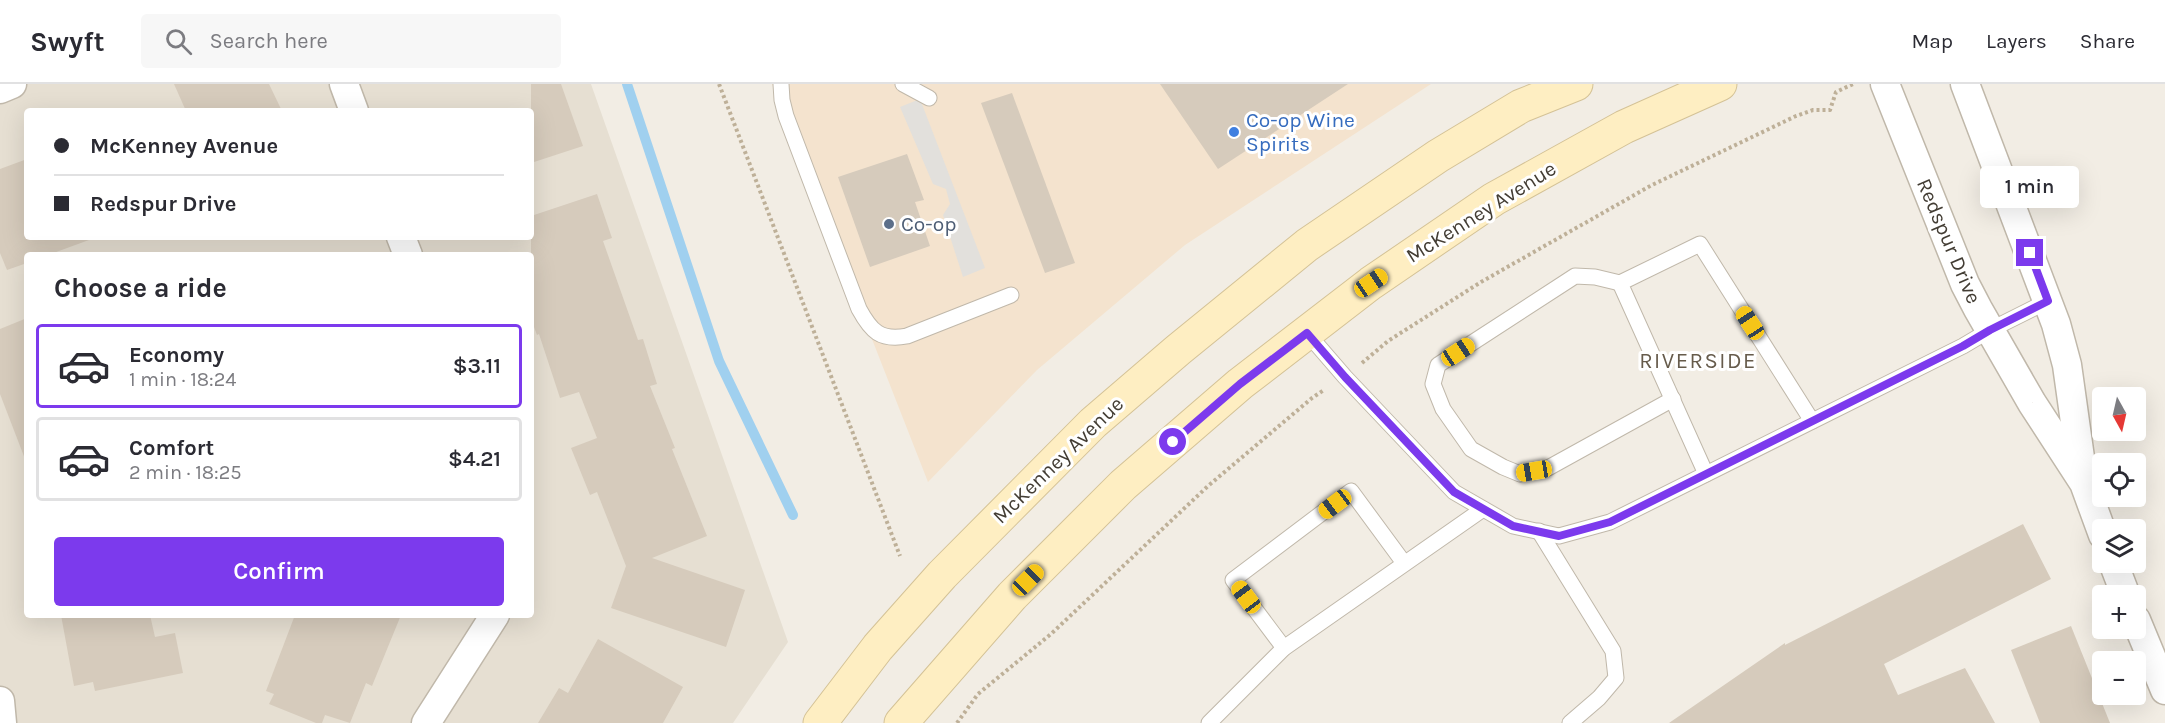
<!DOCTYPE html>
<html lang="en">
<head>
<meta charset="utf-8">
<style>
	body { margin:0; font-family:Karla,sans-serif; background:#f7f7f7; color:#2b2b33; height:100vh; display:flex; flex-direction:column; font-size:22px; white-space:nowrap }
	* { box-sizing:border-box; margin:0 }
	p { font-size:20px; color:#7c7c81 }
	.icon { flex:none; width:33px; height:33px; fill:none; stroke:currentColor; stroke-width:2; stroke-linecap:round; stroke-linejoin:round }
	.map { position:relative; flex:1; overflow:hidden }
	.drawer { position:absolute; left:24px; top:168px; width:510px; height:366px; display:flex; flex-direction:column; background:#fff; border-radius:6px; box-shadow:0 6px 24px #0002 }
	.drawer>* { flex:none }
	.guide { position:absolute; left:24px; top:24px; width:510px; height:132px; border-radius:6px; box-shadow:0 6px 24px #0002; display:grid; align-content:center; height:132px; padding:0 30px; background:#fff }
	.needle { width:39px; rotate:172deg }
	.fabs { position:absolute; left:2092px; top:303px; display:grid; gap:12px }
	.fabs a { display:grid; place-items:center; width:54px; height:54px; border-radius:6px; background:#fff; box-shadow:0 6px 24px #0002; font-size:30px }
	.end { position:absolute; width:27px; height:27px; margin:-14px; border:8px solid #7c3aed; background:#fff; box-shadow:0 0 0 3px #fff }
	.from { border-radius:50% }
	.bubble { position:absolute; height:42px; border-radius:6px; background:#fff; box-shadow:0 6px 24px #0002; font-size:20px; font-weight:600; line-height:42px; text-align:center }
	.car { position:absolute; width:18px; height:36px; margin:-18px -9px; border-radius:8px; box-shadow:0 0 4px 2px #0007; background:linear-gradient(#f5c518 24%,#345 0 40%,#f5c518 0 76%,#345 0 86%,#f5c518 0) }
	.guide b { display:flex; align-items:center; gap:21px; height:57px; font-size:22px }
	.guide b+b { border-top:2px solid #e1e1e2 }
	.guide i { width:15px; height:15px; background:#2b2b33 }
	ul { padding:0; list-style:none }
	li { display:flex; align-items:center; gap:18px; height:84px; margin:0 12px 9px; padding:0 18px; border:3px solid #e1e1e2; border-radius:6px }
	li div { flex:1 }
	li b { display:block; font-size:22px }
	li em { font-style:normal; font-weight:600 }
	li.current { border-color:#7c3aed }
	li>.icon { width:54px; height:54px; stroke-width:1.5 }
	h2 { padding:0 30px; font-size:27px; line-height:72px }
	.action { display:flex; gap:12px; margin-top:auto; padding:12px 30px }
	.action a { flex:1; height:69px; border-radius:6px; background:#7c3aed; color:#fff; font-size:24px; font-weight:600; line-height:69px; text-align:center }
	header { display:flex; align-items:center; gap:36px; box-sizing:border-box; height:84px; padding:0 30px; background:#fff; border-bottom:2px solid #e1e1e2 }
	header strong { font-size:28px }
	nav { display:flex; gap:33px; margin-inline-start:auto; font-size:21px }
	.search { width:420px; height:54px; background:#f7f7f7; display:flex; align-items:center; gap:15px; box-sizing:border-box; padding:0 21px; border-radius:6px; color:#7c7c81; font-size:22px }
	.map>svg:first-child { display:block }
	.residential { fill:#e6dfd2; fill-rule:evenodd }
	.commercial { fill:#f4e3ce }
	.parking { fill:#e2e0dc }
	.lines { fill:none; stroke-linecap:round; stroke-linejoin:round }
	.stream { stroke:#a0d0ef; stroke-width:10 }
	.building { fill:#d6cbbc }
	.service-casing { stroke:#c0b8aa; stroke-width:17 }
	.minor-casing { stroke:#c0b8aa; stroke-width:31 }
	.secondary-casing { stroke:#d4c296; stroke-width:35 }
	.path { stroke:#beb098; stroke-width:4; stroke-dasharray:3 3; stroke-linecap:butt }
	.service { stroke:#fff; stroke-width:15 }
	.minor { stroke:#fff; stroke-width:28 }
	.secondary { stroke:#feeec2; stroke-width:33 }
	.route { stroke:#7c3aed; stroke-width:8 }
	.shop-dot { fill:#3f7fe0; stroke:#fff; stroke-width:2 }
	.service-dot { fill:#5c6f8a; stroke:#fff; stroke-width:2 }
	.labels { text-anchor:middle; stroke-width:6; stroke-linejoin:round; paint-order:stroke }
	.shop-label { font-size:21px; fill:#366cbe; stroke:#fff; text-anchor:start }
	.street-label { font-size:21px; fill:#433d34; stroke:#fff }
	.service-label { font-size:21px; fill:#4e5e75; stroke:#fff; text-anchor:start }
	.neighbourhood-label { font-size:22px; letter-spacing:1.5px; fill:#665b4b; stroke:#fff }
</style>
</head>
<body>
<header>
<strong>Swyft</strong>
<div class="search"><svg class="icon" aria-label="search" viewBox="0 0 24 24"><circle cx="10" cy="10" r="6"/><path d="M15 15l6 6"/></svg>Search here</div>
<nav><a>Map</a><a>Layers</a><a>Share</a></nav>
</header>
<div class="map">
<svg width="2165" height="639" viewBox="0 0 2165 639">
	<rect width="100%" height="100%" fill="#f2ede4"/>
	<path class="residential" d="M0,0h591l197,558 -55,81h-733zM27,27h504v126h-504zM27,171h504v360h-504z"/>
	<path class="commercial" d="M772,0h659l-246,161 -148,125 -109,112z"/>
	<path class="parking" d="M920,15l65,169 -22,9 -20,-62 7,-11 -4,-15 -13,-5 -33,-77z"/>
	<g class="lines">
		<path class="stream" d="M627,0l92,277 74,154"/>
	</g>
	<g class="building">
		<path d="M174,0h95l13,27h-96z"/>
		<path d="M531,0h30l22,62 -52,17z"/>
		<path d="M1160,0h188l-130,85z"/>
		<path d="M1012,9l63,170 -30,10 -64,-170z"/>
		<path d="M907,70l17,46 -9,2 15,44 -60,21 -32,-90z"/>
		<path d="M27,75v78h61l1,3 -41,15h-21v8l-20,7 -7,-17v-84z"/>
		<path d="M597,110l15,44 -9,3 35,99 5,-1 14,45 -7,2 25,62 -3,1 35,87 -55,22 93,32 -19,57 -115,-39 15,-42 -29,-74 -7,3 -19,-47 26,-10 -18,-46 -19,6 -21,-64 -2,1 -6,-16v-103z"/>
		<path d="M27,234v140l-2,1 -25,-65v-65z"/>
		<path d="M2023,440l28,55 -167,85 14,31 67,-27 30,55h-326l116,-80v2z"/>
		<path d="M61,531h89l5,22 20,-4 8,40 -88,18 -2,-9 -19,4z"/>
		<path d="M295,531h106l-29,71 -6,-3 -16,40 -25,-8 -3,8h-6l-47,-19 5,-10 -8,-3z"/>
		<path d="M2071,542l39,97h-70l-29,-73z"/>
		<path d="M598,555l85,48 -20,36h-125l21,-35 9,5z"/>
	</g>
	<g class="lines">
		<defs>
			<g id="service">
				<path d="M781,0l1,16 4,16 73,193c12,22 21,32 48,27l104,-41"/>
				<path d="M903,0l26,14"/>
				<path d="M1620,199l-25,-6 -20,-1 -137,89 -5,19 10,25 28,40 32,18 17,7 28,-6 125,-69"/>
				<path d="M1307,249l38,44 109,115 59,34 46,10 51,-14 353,-176 27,-16 58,-29"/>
				<path d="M1706,390l-86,-191 80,-39 112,177"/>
				<path d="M1539,447l74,120 3,27 -17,20 -29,25"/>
				<path d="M1284,564l-51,-68 118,-89 53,72"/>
				<path d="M1209,639l75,-75 199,-139"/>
			</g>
			<g id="minor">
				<path d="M344,0l10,27"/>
				<path d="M1885,0l80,200 13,25 54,94 52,80 19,52"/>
				<path d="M1965,0l91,240 11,41 15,107"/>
				<path d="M0,5l12,-5"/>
				<path d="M401,153l7,18"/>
				<path d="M2113,478l13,34"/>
				<path d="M2136,536l29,70"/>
				<path d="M0,617l2,22"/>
				<path d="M426,639l69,-108"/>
			</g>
			<g id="secondary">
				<path d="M820,639l58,-76 64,-72 151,-152 85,-73 129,-105 131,-89 83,-50 55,-22"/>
				<path d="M901,639l111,-127 111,-111 117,-101 131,-101 123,-84 130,-72 96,-43"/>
			</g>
		</defs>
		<use href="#service" class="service-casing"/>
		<use href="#minor" class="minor-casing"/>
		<use href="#secondary" class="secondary-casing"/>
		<g class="path">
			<path d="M719,0l181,472"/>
			<path d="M1362,279l26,-22 93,-59 171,-97 144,-69 17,-6h17l6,-18 17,-8"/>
			<path d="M957,639l21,-29 73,-60 157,-148 104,-88 12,-8"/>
		</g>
		<use href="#service" class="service"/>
		<use href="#minor" class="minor"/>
		<use href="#secondary" class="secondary"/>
	</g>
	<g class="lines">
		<path class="route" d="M1173,358l67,-58 67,-51 38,44 109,115 59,34 46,10 51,-14 353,-176 27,-16 58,-29 -18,-48"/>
	</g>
	<circle class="shop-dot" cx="1234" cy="48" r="6"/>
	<circle class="service-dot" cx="889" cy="140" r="6"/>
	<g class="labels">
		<g class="shop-label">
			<text x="1246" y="43">Co-op Wine<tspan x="1246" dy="24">Spirits</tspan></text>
		</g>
		<g class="street-label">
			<text transform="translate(1481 128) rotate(-32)" y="7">McKenney Avenue</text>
			<text transform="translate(1949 157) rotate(67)" y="7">Redspur Drive</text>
			<text transform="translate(1058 376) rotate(-44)" y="7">McKenney Avenue</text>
		</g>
		<g class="service-label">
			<text x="901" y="147">Co-op</text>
		</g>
		<g class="neighbourhood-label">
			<text x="1698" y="284">RIVERSIDE</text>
		</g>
	</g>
</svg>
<div class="fabs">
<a><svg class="needle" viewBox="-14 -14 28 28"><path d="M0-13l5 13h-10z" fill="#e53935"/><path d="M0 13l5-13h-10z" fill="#7c7c81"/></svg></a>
<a><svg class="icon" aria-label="locate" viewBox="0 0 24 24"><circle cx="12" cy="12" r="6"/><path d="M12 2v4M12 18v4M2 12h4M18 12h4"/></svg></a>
<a><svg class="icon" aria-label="layers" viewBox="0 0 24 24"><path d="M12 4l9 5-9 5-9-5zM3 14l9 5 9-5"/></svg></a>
<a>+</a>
<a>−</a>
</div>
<i class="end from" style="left:1173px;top:358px"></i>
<i class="end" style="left:2030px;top:169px"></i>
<div class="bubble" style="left:1980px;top:82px;width:99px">1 min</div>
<i class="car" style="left:1371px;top:199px;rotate:56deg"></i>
<i class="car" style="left:1750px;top:239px;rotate:327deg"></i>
<i class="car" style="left:1458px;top:268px;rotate:57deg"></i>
<i class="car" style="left:1534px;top:387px;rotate:260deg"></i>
<i class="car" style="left:1335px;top:420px;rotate:233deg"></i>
<i class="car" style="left:1028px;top:496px;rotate:45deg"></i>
<i class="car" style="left:1246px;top:513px;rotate:323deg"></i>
<div class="guide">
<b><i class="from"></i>McKenney Avenue</b>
<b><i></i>Redspur Drive</b>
</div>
<section class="drawer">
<h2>Choose a ride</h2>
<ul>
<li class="current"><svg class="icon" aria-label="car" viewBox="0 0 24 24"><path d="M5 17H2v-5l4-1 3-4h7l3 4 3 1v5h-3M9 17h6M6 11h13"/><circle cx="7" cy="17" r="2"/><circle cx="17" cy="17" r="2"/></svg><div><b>Economy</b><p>1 min · 18:24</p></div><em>$3.11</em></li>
<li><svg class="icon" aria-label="car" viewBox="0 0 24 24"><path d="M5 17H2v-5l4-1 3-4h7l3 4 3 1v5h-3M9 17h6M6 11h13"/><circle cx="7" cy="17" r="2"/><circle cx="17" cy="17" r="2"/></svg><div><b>Comfort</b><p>2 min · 18:25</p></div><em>$4.21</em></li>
</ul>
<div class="action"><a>Confirm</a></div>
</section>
</div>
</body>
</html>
